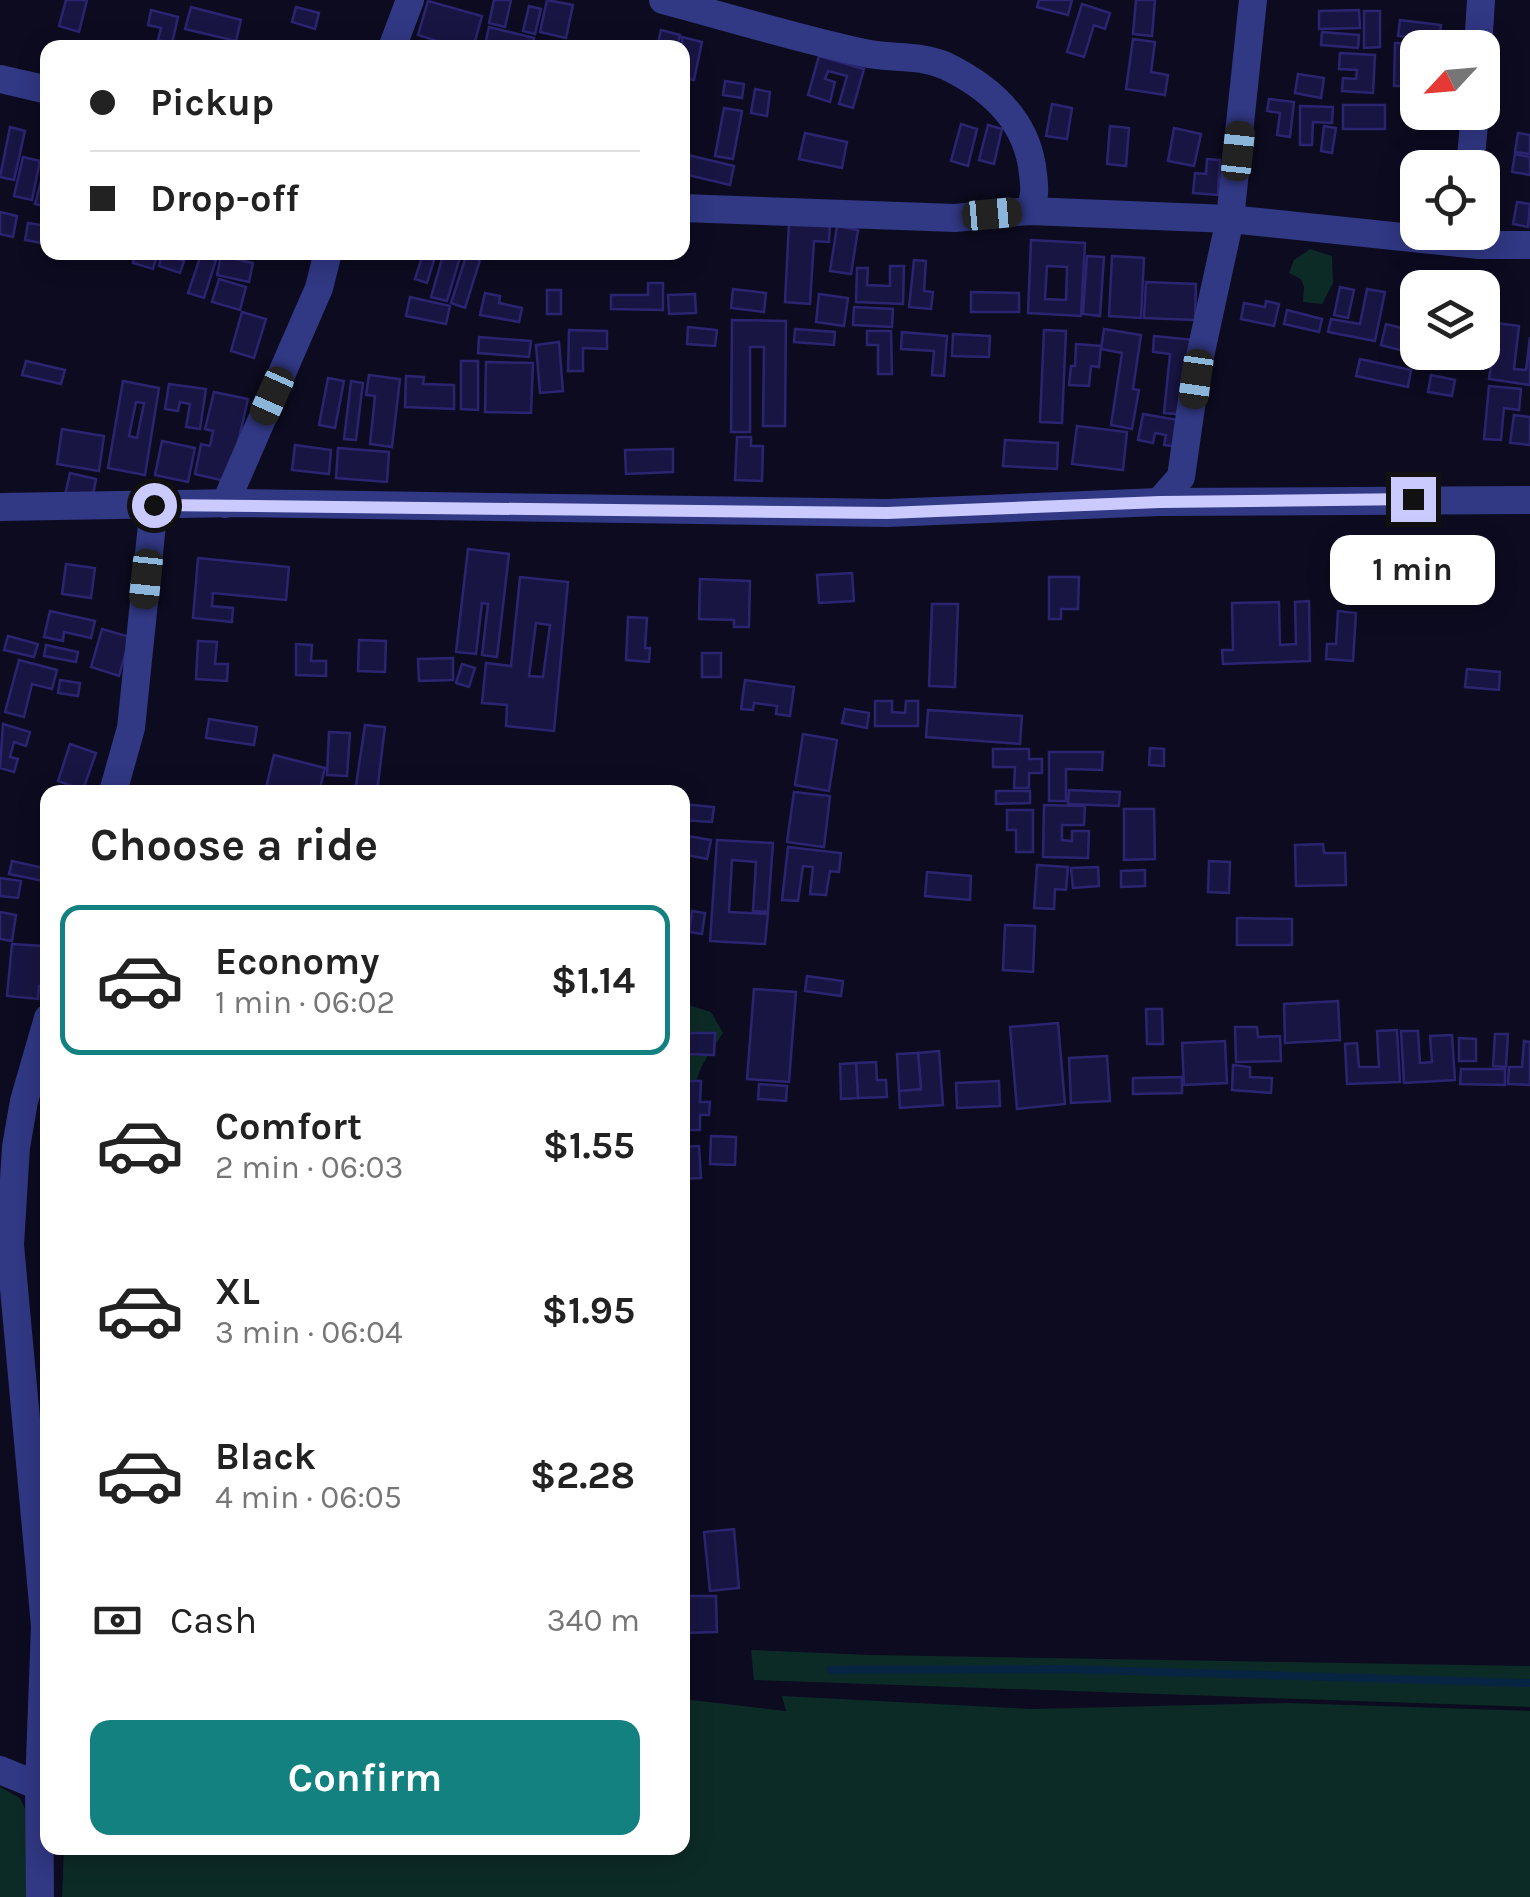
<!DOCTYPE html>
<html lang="en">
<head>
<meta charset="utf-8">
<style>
	body { margin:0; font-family:Karla,sans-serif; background:#f6f6f6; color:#222; height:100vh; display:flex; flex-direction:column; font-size:38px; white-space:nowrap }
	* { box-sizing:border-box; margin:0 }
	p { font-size:32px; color:#767676 }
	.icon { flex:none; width:55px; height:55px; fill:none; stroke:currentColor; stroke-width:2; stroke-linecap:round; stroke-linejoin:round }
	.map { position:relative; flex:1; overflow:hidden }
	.side { position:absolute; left:40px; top:785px; width:650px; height:1070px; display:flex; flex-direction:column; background:#fff; border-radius:20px; box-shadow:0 5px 25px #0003 }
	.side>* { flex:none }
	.guide { position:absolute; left:40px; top:40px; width:650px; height:220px; border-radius:20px; box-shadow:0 5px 25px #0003; display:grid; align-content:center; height:220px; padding:0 50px; background:#fff }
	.needle { width:65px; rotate:244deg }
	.fabs { position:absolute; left:1400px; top:30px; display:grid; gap:20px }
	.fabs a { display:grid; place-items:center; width:100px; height:100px; border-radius:20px; background:#fff; box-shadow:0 5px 25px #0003; font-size:50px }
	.end { position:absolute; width:45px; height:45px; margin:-22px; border:12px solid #cacaff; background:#111; box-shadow:0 0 0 5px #111 }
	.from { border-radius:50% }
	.bubble { position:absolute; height:70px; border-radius:20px; background:#fff; box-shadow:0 5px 25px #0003; font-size:32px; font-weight:700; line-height:70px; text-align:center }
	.car { position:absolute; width:30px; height:60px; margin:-30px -15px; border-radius:12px; box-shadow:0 0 8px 2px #0007; background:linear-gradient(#222 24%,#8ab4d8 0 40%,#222 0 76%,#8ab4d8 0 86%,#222 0) }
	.guide b { display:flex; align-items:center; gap:35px; height:95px; font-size:38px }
	.guide b+b { border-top:2px solid #e0e0e0 }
	.guide i { width:25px; height:25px; background:#222 }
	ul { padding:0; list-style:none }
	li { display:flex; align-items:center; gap:30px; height:150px; margin:0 20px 15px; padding:0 30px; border:5px solid transparent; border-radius:20px }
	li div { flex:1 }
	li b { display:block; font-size:38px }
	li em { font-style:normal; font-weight:700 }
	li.selected { border-color:#13817f }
	li>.icon { width:90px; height:90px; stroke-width:1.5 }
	h2 { padding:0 50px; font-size:45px; line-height:120px }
	.pay { display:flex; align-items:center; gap:25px; height:110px; padding:0 50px; font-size:38px }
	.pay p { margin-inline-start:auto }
	.cta { display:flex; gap:20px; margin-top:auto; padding:20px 50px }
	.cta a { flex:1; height:115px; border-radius:20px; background:#13817f; color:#fff; font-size:40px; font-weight:700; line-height:115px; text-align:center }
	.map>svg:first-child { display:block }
	.green { fill:#0d2b26 }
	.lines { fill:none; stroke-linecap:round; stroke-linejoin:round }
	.stream { stroke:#072443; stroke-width:8 }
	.building { fill:#191543; stroke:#2b2571; stroke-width:2.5; fill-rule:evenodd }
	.street { stroke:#313884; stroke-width:28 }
	.route { stroke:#cacaff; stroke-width:12 }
</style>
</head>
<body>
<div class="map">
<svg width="1530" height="1897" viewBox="0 0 1530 1897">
	<rect width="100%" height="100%" fill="#0c0b20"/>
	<g class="green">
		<path d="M1310,249l22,7 1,27 -11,21 -19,-2 1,-15 -3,-8 -12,-6 5,-13z"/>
		<path d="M682,1003l29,9 12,21c-29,42 -31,47 -26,98h-14z"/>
		<path d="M751,1650l120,5 659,11v41l-776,-27z"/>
		<path d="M782,1696l249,13 257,-6 242,8v186h-1468l2,-49h618l1,-149 103,12z"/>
		<path d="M0,1787l20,11 12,26 1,73h-33z"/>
	</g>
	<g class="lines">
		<path class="stream" d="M831,1670l231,-1 468,14"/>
	</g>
	<g class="building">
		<path d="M66,0h21l-8,32 -20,-6z"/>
		<path d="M494,0h17l-6,27 -16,-4z"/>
		<path d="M547,0l26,5 -7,33 -26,-6z"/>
		<path d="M1039,0h33l-4,15 -31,-8z"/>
		<path d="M1136,0h19l-3,36 -19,-2z"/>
		<path d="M428,1l54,15 -9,32h-14l-41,-13z"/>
		<path d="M1082,4l28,9 -5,16 -11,-4 -10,32 -17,-5z"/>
		<path d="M529,6l12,3 -6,25 -12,-3z"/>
		<path d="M191,7l50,13 -5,21 -51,-12z"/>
		<path d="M296,7l23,6 -4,16 -23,-7z"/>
		<path d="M151,10l27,7 -6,27 -14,-4 3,-12 -13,-3z"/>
		<path d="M1359,10l1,18 -41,1v-18z"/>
		<path d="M1364,11h16v36l-16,1z"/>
		<path d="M1400,20l41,5 -2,15 -41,-4z"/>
		<path d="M489,27l45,11 -2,10 -47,-3z"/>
		<path d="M661,30l19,5 -3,13h-20z"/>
		<path d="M1322,32l37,3 -1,13 -37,-3z"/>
		<path d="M682,37l20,5 -8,38 -12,-2z"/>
		<path d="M1133,39l22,3 -4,30 17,3 -3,20 -39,-6z"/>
		<path d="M1395,43l43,1v4h-20v38h-24z"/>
		<path d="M1340,53l35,2 -2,38 -31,-2 1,-13 13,1 1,-9 -18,-1z"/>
		<path d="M819,56l45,13 -11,39 -14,-4 8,-28 -19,-5 -3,8 10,3 -5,20 -22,-7z"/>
		<path d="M1298,74l26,4 -3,20 -26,-5z"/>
		<path d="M725,81l19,3 -2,14 -19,-3z"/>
		<path d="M755,89l15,3 -3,24 -16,-3z"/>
		<path d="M1269,99l25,3 -4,35 -13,-2 3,-22 -13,-2z"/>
		<path d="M1052,104l20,4 -5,31 -21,-3z"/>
		<rect x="1343" y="105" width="42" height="24"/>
		<path d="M1300,106l33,1 -1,16 -19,-1 -1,23h-12z"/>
		<path d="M724,108l18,3 -9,48 -18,-3z"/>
		<path d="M961,124l16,5 -9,37 -17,-5z"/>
		<path d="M988,125l14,4 -8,35 -15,-4z"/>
		<path d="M1110,126l19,2 -3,38 -19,-2z"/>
		<path d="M1324,126l12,2 -4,25 -11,-2z"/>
		<path d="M10,127l15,4 -11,49 -14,-3z"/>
		<path d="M1174,128l27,6 -7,32 -26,-5z"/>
		<path d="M805,133l42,9 -5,26 -43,-9z"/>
		<path d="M1518,133l12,2v19l-15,-2z"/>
		<path d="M1515,154l15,3v18l-18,-3z"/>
		<path d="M48,155v52l-13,-3z"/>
		<path d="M688,155l46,11 -4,19 -46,-11z"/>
		<path d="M23,157l17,4 -8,39 -18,-4z"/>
		<path d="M1207,159l13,1 -2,35 -25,-2 2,-20 11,1z"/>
		<path d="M1517,202l13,2 -2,23 -15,-3z"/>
		<path d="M0,212l17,4 -4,21 -13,-3z"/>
		<path d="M789,222l41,3 -1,17 -15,-1 -4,63 -25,-2z"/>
		<path d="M28,223l20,3v18l-23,-4z"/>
		<path d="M837,226l21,4 -7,44 -21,-3z"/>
		<path d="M1031,240l54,3 -4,73 -53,-3zM1047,266l20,1 -1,33 -21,-1z"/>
		<path d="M136,252h22l-5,17 -20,-6z"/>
		<path d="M444,252l16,5 -13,44 -16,-4z"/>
		<path d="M162,254l22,7 -4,12 -21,-7z"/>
		<path d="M201,255l15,5 -12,38 -16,-5z"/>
		<path d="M221,256l32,7 -4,19 -32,-7z"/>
		<path d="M466,256l14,4 -15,48 -14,-5z"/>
		<path d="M1087,256l17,1 -4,59 -17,-2z"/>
		<path d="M1112,256l32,2 -3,60 -32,-2z"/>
		<path d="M422,257l12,3 -7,23 -12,-4z"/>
		<path d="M914,260l12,1 -2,30 9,1 -2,17 -22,-2z"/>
		<path d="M890,266h14l-1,38 -47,-2 1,-34h11l-1,17 23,1z"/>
		<path d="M219,279l27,8 -6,23 -28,-8z"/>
		<path d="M1146,282l50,2 -1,36 -51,-2z"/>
		<path d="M648,283h15v27l-52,-1v-14h37z"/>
		<path d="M1340,287l14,3 -6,28 -14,-3z"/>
		<path d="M733,289l33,4 -2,19 -33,-4z"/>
		<path d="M1367,289l18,3 -10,49 -47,-9 3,-13 29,5z"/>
		<rect x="547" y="290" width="14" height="24"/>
		<path d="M971,292l48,1v19h-48z"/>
		<path d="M485,293l15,3 -1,7 23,5 -3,14 -39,-7z"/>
		<path d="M695,294l1,19 -27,1 -1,-19z"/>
		<path d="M819,294l29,4 -4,28 -28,-4z"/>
		<path d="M410,297l40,9 -4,18 -40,-8z"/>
		<path d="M1266,301l13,3 -5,22 -33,-7 3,-16 21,4z"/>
		<path d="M854,307l39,2 -1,18 -39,-2z"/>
		<path d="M1287,310l35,9 -3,13 -35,-8z"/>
		<path d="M242,312l24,7 -12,39 -23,-7z"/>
		<path d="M732,320l54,1 -1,105h-22l1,-79h-14v85h-19z"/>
		<path d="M1497,323l22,3 -5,43 12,1 4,-33v48l-41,-6z"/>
		<path d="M1386,324l32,8v20h6l-1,4 -42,-11z"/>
		<path d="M688,327l29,3 -2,16 -28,-2z"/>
		<path d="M795,329l40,3 -1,13 -40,-3z"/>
		<path d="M1104,329l37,6 -8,54 6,1 -7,39 -21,-4 11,-72 -21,-4z"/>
		<path d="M569,330l38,1v18l-24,-1v23h-15z"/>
		<path d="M1044,330l22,1 -4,92 -22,-1z"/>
		<path d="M867,331h24l1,43h-14v-29h-11z"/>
		<path d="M902,332l45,4 -3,40 -12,-1 2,-24 -33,-2z"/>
		<path d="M953,334l37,2 -1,21 -37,-1z"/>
		<path d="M1154,336l41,4 -8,75 -23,-2 6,-59 -17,-2z"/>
		<path d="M479,337l52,4 -2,16 -51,-4z"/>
		<path d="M559,342l4,49 -23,2 -4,-48z"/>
		<path d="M1076,344l25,2 -2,21 -8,-1 -2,20 -20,-1 2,-19h4z"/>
		<path d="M1360,359l51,11 -3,17 -52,-11z"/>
		<path d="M26,361l39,9 -4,14 -39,-9z"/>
		<path d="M461,361h17v49l-17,-1z"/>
		<path d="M486,362l47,1 -2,50 -46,-1z"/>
		<path d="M369,375l31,4 -8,68 -22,-3 5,-48 -9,-1z"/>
		<path d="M1431,375l24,5 -3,16 -24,-4z"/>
		<path d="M406,376l18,1 -1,7 31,1v24l-49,-2z"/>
		<path d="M328,378l16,3 -9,47 -16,-3z"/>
		<path d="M123,381l36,7 -14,87 -37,-7zM136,402l8,1 -7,35 -8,-2z"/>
		<path d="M351,381l12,2 -7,57 -12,-1z"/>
		<path d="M169,384l37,5 -6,40 -14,-2 4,-23 -10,-2 -2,9 -13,-2z"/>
		<path d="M1489,386l32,3 -2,21 -15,-2 -3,32 -17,-1z"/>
		<path d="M214,392l34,7 -19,83 -34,-8 6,-30 9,2 3,-15 -8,-2z"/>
		<path d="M1143,414l41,7 -5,26 -15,-2 2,-10 -11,-2 -2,10 -15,-3z"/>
		<path d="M1514,415l16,2v28l-20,-2z"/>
		<path d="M1077,426l50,6 -4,38 -51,-6z"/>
		<path d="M62,429l42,7 -5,35 -42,-7z"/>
		<path d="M737,437h14v9h12l-1,35 -27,-1z"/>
		<path d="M1005,440l53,3 -1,26 -54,-3z"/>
		<path d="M162,441l33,7 -7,34 -33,-7z"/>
		<path d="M295,445l36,5 -2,24 -37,-4z"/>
		<path d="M338,448l51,4 -2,30 -51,-4z"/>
		<path d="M673,449v23l-47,2 -1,-24z"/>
		<path d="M70,473l26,6 -4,22 -27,-6z"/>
		<path d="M468,549l41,5 -12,103 -15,-2 6,-51 -6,-1 -6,51 -20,-2z"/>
		<path d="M198,558l91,9 -3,33 -73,-7 -1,13 21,2 -1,14 -39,-4z"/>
		<path d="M66,564l29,4 -4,30 -29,-4z"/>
		<path d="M852,573l2,28 -35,2 -2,-28z"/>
		<path d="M520,577l48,5 -14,149 -48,-5 1,-21 -25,-2 4,-40 25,3zM536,623l14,2 -7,52 -14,-1z"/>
		<path d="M1049,577h30l-1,32h-17v10h-12z"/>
		<path d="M700,579l50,2 -1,46h-15v-7l-35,-1z"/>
		<path d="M1309,601l1,60 -87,3 -1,-14h11l-1,-47 47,-1 1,43 16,-1 -1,-42z"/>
		<path d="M932,604h26l-3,83 -26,-1z"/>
		<path d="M50,611l45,10 -4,17 -27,-6 -1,9 -19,-4z"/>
		<path d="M1338,611l18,2 -3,48 -27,-2 1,-15h9z"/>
		<path d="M628,617l19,1 -2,30h5l-1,14 -23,-2z"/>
		<path d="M102,629l28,8 -11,39 -28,-9z"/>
		<path d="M8,636l30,8 -4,13 -30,-7z"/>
		<path d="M359,640l27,1 -1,31 -27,-1z"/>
		<path d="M198,641l19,1 -2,22h13l-1,17 -31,-2z"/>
		<path d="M296,644l16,1 -1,16h15v15l-30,-1z"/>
		<path d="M46,645l32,7 -2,10 -32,-6z"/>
		<rect x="702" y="653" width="19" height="24"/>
		<path d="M453,658v22l-34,1 -1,-22z"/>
		<path d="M19,660l38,10 -5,19 -20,-5 -8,33 -19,-5z"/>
		<path d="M462,664l13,4 -6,19 -13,-4z"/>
		<path d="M1467,669l33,3 -1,18 -34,-3z"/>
		<path d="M60,680l20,3 -2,13 -20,-3z"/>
		<path d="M745,680l49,7 -4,29 -14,-2 1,-8 -23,-3 -1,7 -12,-1z"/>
		<path d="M875,701h17v11l13,1 1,-12h12v25h-43z"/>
		<path d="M845,709l24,4 -2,15 -25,-5z"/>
		<path d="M928,710l94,6 -2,28 -94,-7z"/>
		<path d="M209,719l48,8 -3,18 -48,-7z"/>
		<path d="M3,724l27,8 -4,14 -12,-4 -4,15 8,2 -4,13 -14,-4z"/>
		<path d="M365,725l20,2 -8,65h-22z"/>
		<path d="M329,732l21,1 -3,43 -20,-1z"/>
		<path d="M803,734l34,6 -8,51 -34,-6z"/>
		<path d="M70,744l26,9 -13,37 -25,-9z"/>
		<path d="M1150,748l14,1v17l-15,-1z"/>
		<path d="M993,749h36v10h13v14h-13v15h-15l1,-21h-22z"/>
		<path d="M1049,752h54l-1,18 -36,-1v32h-17z"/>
		<path d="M274,755l51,13 -6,24h-54z"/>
		<path d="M1069,790l51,2 -1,14 -51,-2z"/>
		<path d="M996,791h34v12l-34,1z"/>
		<path d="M794,792l36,4 -6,51 -37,-5z"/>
		<path d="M682,804l32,3 -2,15 -30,-2z"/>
		<path d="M1044,805l41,1 -1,19h-22v15l10,1v-10h17l-1,27 -45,-1z"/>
		<path d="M1124,809h30l1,50 -31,1z"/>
		<path d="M1007,810h26v42h-17v-22h-9z"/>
		<path d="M682,835l29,5 -4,19 -25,-5z"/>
		<path d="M717,840l56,3 -5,69 -15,-1 3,-49 -24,-2 -3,52 39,2 -3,30 -55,-3z"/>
		<path d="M1323,844l1,9h21l1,32 -50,1 -1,-41z"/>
		<path d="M788,847l53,6 -2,19 -9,-1 -4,24 -16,-1 3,-27 -10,-1 -5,35 -16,-1z"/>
		<path d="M12,861l36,8v13l-39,-8z"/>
		<path d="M1209,861l21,1 -1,31 -21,-1z"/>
		<path d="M1037,865l31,2 -2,23 -11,-1 -1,20 -20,-1z"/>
		<path d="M1098,867l1,19 -26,2 -2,-20z"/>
		<path d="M1145,870v16l-24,1v-16z"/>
		<path d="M927,872l44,4 -1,24 -45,-4z"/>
		<path d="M0,878l21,3 -3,17 -18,-2z"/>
		<path d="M692,911l13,2 -3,21 -13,-2z"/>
		<path d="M0,912l16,3 -4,26 -12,-2z"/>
		<path d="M1237,918l55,1v26h-55z"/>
		<path d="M1005,925l30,1 -2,46 -30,-2z"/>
		<path d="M12,944l31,2 -2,21h6l-2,20 -6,-1 -1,13 -31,-3z"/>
		<path d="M807,976l36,5 -2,15 -36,-5z"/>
		<path d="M754,989l42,3 -7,90 -42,-3z"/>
		<path d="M1338,1001l2,39 -55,3 -1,-39z"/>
		<path d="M1146,1009h16l1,35h-16z"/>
		<path d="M1058,1023l7,81 -48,5 -7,-82z"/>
		<path d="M1235,1027h22l1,10 22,-1 1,25 -45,1z"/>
		<path d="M1397,1030l3,52 -53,2 -2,-40 12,-1 2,24h20l-2,-36z"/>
		<path d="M1401,1031h17l2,32 12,-1 -2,-26 22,-1 3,45 -51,3z"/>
		<path d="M684,1033h31l-1,22 -31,-1z"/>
		<path d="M1495,1034h13l-2,33 -13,-1z"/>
		<path d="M1459,1038l17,1v22h-17z"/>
		<path d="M1225,1041l2,42 -43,2 -2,-42z"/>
		<path d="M1524,1041l6,1v43l-22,-1 1,-17h13z"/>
		<path d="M939,1051l4,54 -43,3 -1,-17 22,-2 -3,-36z"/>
		<path d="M918,1053l3,36 -22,2 -2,-37z"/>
		<path d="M1107,1056l3,45 -39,2 -2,-45z"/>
		<path d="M876,1062l1,18h9l1,17 -29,1 -2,-35z"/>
		<path d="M856,1063l2,35 -17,1 -1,-35z"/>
		<path d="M1233,1065l17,2v10l22,1 -1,15 -39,-3z"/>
		<path d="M1461,1069h44v16l-45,-1z"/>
		<path d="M1182,1077v16l-49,1v-16z"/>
		<path d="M682,1081h19l-1,21h10l-1,13h-9v15h-18z"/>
		<path d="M999,1081l1,25 -43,2 -1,-25z"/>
		<path d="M759,1084l28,2 -1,15 -28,-2z"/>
		<path d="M711,1136l25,1 -1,28 -25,-1z"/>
		<path d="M699,1146l2,32 -19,1v-32z"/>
		<path d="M734,1529l5,59 -29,3 -6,-59z"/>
		<path d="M682,1596h34l1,36 -35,1z"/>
	</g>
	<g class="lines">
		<g class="street">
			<path d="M663,0c67,18 133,38 201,53 28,6 55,1 82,13 43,21 78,51 86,100 2,18 5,28 -3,45"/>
			<path d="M392,48l18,-48"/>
			<path d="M1478,48l3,-48"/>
			<path d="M0,79l48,11"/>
			<path d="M1470,168l5,-56"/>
			<path d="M682,208l273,10 74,-7 201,8 249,26h51"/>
			<path d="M1159,502l22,-25 14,-98 35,-160 23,-219"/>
			<path d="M225,504l94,-216 9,-36"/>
			<path d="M0,507l236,-4 651,10 272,-11 371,-2"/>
			<path d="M113,792l18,-64 23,-223"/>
			<path d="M0,1770l39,16"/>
			<path d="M40,1897l-1,-111 6,-160 -35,-381 6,-98 8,-46 24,-83"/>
		</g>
	</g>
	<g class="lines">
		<path class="route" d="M154,505l733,8 273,-11 253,-3"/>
	</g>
</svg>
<div class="fabs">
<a><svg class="needle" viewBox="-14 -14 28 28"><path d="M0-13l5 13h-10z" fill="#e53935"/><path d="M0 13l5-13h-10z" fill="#767676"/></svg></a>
<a><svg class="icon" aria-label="locate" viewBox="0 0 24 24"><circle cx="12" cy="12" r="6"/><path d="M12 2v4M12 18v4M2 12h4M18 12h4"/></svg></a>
<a><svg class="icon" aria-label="layers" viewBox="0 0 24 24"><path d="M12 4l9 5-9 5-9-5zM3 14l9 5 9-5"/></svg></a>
</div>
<i class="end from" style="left:154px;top:505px"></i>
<i class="end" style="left:1413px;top:499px"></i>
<div class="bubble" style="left:1330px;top:535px;width:165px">1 min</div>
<i class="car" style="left:1238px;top:151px;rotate:6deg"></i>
<i class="car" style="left:992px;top:214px;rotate:85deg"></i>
<i class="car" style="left:1196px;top:379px;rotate:188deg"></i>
<i class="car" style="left:272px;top:396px;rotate:204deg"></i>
<i class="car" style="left:146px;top:579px;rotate:186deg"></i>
<div class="guide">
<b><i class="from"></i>Pickup</b>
<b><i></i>Drop-off</b>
</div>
<section class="side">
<h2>Choose a ride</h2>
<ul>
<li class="selected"><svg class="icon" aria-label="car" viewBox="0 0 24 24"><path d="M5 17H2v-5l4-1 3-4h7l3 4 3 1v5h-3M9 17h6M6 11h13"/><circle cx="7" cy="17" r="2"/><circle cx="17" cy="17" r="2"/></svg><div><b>Economy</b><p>1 min · 06:02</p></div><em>$1.14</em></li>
<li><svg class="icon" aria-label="car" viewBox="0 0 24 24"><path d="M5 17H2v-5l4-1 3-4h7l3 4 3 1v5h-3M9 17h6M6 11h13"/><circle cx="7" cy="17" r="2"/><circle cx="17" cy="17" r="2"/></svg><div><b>Comfort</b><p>2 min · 06:03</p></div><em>$1.55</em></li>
<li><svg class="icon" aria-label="car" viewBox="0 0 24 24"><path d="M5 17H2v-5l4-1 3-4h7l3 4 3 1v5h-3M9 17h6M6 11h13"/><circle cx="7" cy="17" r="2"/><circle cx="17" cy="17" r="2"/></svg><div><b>XL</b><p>3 min · 06:04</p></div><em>$1.95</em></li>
<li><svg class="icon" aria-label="car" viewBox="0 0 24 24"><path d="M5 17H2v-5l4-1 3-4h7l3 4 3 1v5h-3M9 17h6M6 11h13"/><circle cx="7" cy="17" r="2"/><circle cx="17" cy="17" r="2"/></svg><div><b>Black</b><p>4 min · 06:05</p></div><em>$2.28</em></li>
</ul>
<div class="pay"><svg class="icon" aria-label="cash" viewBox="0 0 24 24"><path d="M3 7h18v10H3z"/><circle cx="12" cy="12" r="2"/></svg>Cash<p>340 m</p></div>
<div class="cta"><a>Confirm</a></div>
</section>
</div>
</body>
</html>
